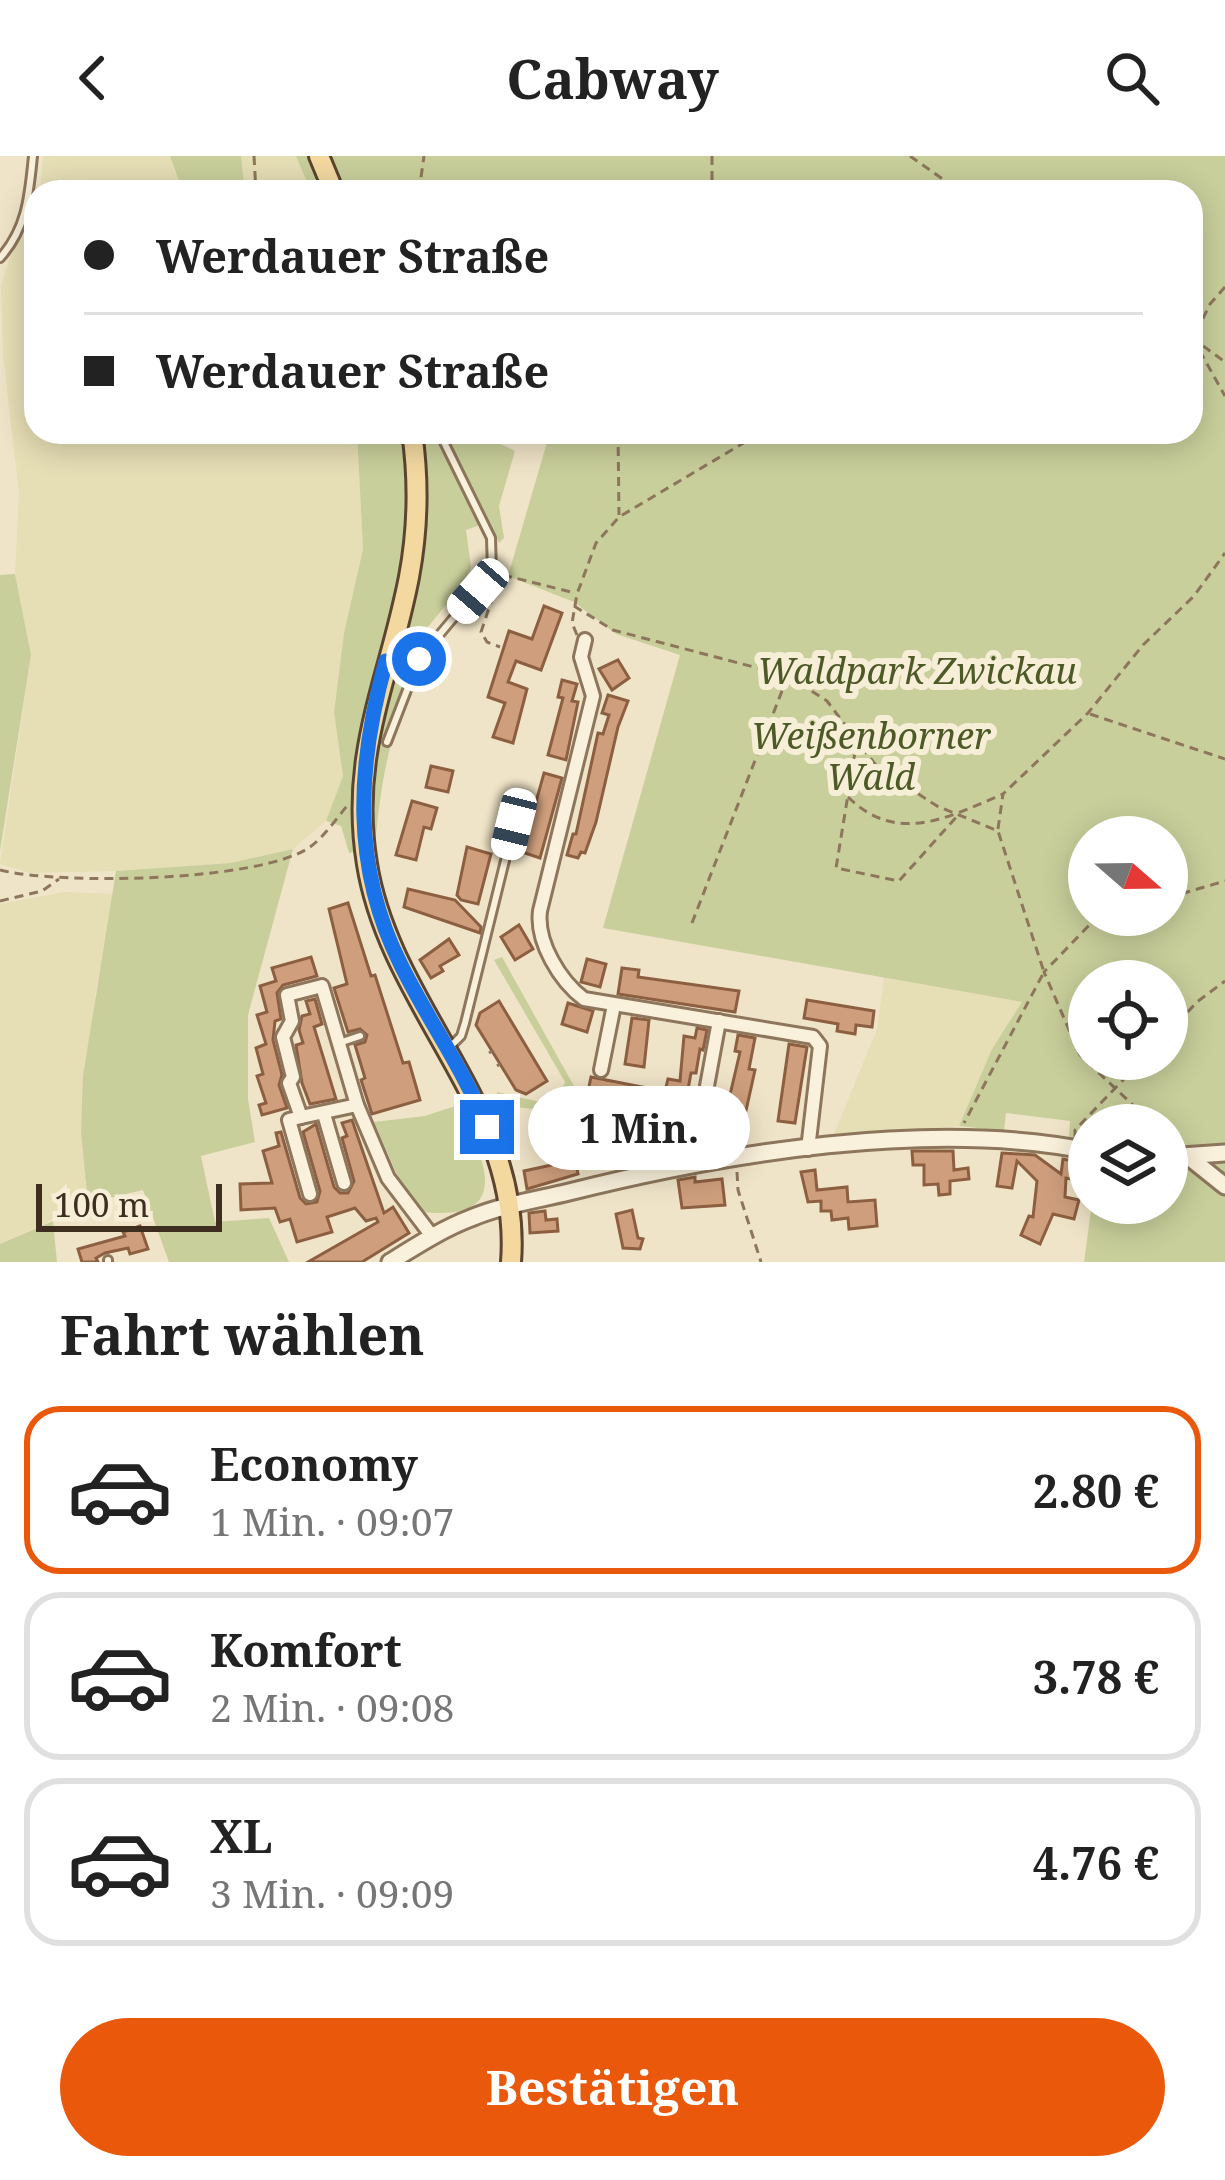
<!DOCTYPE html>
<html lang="de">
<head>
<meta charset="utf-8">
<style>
	body { margin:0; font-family:"Noto Serif",serif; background:#f6f6f6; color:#222; height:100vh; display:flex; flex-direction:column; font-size:45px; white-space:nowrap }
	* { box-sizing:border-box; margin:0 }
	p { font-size:39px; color:#767676 }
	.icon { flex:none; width:66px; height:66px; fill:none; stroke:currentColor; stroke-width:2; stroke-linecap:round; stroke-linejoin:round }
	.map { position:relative; height:1106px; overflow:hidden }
	.sheet { display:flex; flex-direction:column; background:#fff; flex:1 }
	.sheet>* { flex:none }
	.top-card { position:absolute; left:24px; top:24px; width:1179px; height:264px; border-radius:36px; box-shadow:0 6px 30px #0003; display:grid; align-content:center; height:264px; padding:0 60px; background:#fff }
	.needle { width:78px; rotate:110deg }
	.tools { position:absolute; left:1068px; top:660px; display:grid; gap:24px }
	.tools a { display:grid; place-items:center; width:120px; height:120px; border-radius:50%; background:#fff; box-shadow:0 6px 30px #0003; font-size:60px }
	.scale { position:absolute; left:36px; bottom:30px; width:186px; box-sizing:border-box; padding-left:12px; border:6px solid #3d2e20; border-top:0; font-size:33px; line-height:42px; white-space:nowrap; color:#3d2e20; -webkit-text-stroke:9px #f7eed8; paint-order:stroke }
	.end { position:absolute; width:54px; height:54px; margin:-27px; border:15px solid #1a73e8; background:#fff; box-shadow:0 0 0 6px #fff }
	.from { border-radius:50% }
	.bubble { position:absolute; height:84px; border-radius:42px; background:#fff; box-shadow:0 6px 30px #0003; font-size:39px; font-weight:700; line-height:84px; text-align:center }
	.car { position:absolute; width:36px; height:72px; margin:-36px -18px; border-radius:15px; box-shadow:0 0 9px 3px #0007; background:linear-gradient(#fff 24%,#345 0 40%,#fff 0 76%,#345 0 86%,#fff 0) }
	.top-card b { display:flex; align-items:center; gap:42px; height:114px; font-size:45px }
	.top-card b+b { border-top:3px solid #e0e0e0 }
	.top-card i { width:30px; height:30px; background:#222 }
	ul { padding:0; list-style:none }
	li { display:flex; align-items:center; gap:36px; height:168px; margin:0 24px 18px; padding:0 36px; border:6px solid #e0e0e0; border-radius:36px }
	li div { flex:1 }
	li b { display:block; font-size:45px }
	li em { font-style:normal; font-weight:700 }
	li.selected { border-color:#ea580c }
	li>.icon { width:108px; height:108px; stroke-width:1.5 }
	h2 { padding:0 60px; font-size:54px; line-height:144px }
	.action { display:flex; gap:24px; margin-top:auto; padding:24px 60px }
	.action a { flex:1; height:138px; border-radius:72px; background:#ea580c; color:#fff; font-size:48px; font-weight:700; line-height:138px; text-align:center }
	header { display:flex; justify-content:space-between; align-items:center; height:156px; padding:0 60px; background:#fff; font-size:54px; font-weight:700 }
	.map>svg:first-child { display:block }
	.farmland { fill:#e6deb5 }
	.green { fill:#c9cf9b; fill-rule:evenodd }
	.building { fill:#cf9f7d; stroke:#8d5f41; stroke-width:3 }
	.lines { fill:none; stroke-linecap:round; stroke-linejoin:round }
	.service-casing { stroke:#8d765c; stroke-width:12 }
	.minor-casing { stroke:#8d765c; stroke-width:18 }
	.tertiary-casing { stroke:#8d765c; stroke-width:21 }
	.primary-casing { stroke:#5b4430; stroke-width:24 }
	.path { stroke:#8d765c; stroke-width:3; stroke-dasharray:9 6; stroke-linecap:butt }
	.service { stroke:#faf1dc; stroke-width:6 }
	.minor { stroke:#faf1dc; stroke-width:12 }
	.tertiary { stroke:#faf1dc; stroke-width:15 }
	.primary { stroke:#f3d9a0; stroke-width:18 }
	.route { stroke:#1a73e8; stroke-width:15 }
	.labels { text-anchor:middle; stroke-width:12; stroke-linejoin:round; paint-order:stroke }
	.park-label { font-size:36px; font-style:italic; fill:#4d5a26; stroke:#f7eed8 }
</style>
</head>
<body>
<header><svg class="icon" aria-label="back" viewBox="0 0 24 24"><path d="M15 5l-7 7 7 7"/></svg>Cabway<svg class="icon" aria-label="search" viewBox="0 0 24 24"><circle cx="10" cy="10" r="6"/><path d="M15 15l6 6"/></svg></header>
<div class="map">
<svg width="1225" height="1106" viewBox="0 0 1225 1106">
	<rect width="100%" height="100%" fill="#f0e4c8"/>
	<g class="farmland">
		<path d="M43,0h127l13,36h-143z"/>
		<path d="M241,0h55l15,36h-66z"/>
		<path d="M36,60v216h321l6,117 -19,84 -10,78 9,65 -17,45 -33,28 -62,14 -115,8 -86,2 -30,-9 31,-209 -16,-81 4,-82 -16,-136 -2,-71 9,-28z"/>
		<path d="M64,736l50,2 -19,102 -14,137 7,70 -88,41v-340z"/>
		<path d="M884,822l139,24 -31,47 -33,77 -125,8 43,-105z"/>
	</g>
	<g class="green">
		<path d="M170,0h71l4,36h-62z"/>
		<path d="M296,0h929v1106h-141l8,-59h75v-78h-78v16l-20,-2 1,-18 -64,-8 -2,18 -45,-5 33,-77 30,-47 -419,-74 77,-273 -64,-21 -42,-32 -66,-26 42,-144h641v-240h-880zM1089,681h78v78h-78zM1089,825h78v78h-78z"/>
		<path d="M357,276h119l39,19 -16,55 5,32 -5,5 -10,-21 -23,8 5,37 -4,9 6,4 -15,10 -39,48 12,9c2,18 -12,26 -19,42 -25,49 -32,103 -37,157l-26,7 -8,-27 -15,-5 17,-45 -9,-64 10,-79 19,-84z"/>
		<path d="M15,418l16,81 -31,196v-276z"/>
		<path d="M293,693l-45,166v84l7,43 -54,14 14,66 54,-4 20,44h-120l-26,-72 -55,13 -7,-70 2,-57 33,-205 115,-8z"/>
		<path d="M502,801l87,156 -21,3 -9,-5 -46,-4 7,26 -7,18 -16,-59 39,9 21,-1 8,-18 -71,-122z"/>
		<path d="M458,949c26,53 58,117 -36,107l-24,-35 -24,-55 51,-6z"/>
		<path d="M53,1065l4,41h-57v-18z"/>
	</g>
	<g class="building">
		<path d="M544,450l18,7 -21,57 -25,-9 -8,21 19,7 -14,54 -20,-6 12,-34 -17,-6 21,-66 23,8z"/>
		<path d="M618,504l11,18 -17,12 -13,-21z"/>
		<path d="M562,524l15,4 -5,17 6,1 -12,58 -18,-5 15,-57 -5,-1z"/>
		<path d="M608,539l20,6 -10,26 -22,95 -11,31 -4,-1 -3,6 -11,-3 6,-21h3l22,-101 5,1 6,-19 -7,-2z"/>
		<path d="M431,610l22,5 -5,21 -22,-5z"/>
		<path d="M544,617l18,5 -22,80 -18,-6z"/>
		<path d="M412,645l25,7 -6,21 -7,-2 -8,33 -20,-5z"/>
		<path d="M467,691l24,7 -13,50 -17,-4 -4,-5z"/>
		<path d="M408,733l47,11 26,27 -1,6 -76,-26z"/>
		<path d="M348,747l23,73 4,-1 28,88 6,-1 11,38 -48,14 -11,-34 4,-2 -10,-33 10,-3 2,-7 -7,-6 -12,3 -14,-44 13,-4 -18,-75z"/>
		<path d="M519,769l14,24 -18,11 -14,-23z"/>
		<path d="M449,783l10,16 -19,11 3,5 -12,7 -11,-18z"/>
		<path d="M311,801l6,19 -34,9 -6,8 4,26 -6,2 -2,19 9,35 -3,10 8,23 -25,7 -3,-10 7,-2 -9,-27 6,-2 -7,-26 10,-4 -9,-29 10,-3 -7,-26 16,-5 -4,-13z"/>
		<path d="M587,803l19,5 -6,23 -19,-5z"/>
		<path d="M622,812l17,2 -1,7 101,14 -4,21 -117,-18z"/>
		<path d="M315,843l7,25 -8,3 22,72 -26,5 -8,-21 -6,-38 7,-2 -4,-13 3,-14 8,-2 -4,-13z"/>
		<path d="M807,844l67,11 -2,16 -16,-2 -1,9 -18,-3 1,-7 -34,-6z"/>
		<path d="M499,845l48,80 -21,13 -10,-4 -40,-65 4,-12z"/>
		<path d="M568,847l25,8 -6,21 -25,-8z"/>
		<path d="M632,862l17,2 -5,47 -19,-3z"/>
		<path d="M697,872l10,2 -4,20 -3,-1 -4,24h-5l-6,33 -9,-1 1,-4 -14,-2 5,-20 12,2 4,-45 11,2z"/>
		<path d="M738,879l17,3 -6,31 6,1 -10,45 -19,-3 14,-60 -5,-1z"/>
		<path d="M789,888l18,3 -12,76 -17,-2z"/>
		<path d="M591,921l56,11 -4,19 -56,-11z"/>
		<path d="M352,964l32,93 9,-6 16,26 -47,29h-54l70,-40 -2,-4 -10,3 -11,-13 -28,9 5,15 -35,10 -7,-23 -10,3 -5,-14 -34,2 -1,-26 32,-1 -9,-32 16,-5 -3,-13 5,-1 19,66 6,6 11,-2 3,-11 -17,-59 13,-8 18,63 6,6h8l6,-12 -12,-43 5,-2 -5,-13z"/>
		<path d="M573,991l5,27 -51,15 -3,-18 37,-8 -2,-13z"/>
		<path d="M912,995h41l1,19 14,-2 1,11 -19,2v13l-11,1 -1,-11 -14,1v-20h-11z"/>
		<path d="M1002,997l33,2 26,19 2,-15 15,3 -3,18 -9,-2 -1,19 14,3 -5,19 -21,-5 -13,30 -19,-9 8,-19 4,1 4,-36 -20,-20 -5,27 -15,-2z"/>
		<path d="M815,1014l2,20 30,-3 1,15 27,-2 2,26 -28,3 -1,-11 -16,2 -1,-9h-10v-10l-13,1 -7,-30z"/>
		<path d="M695,1021v5l27,-3 3,26 -43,3 -4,-28z"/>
		<path d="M632,1054l6,28 5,1 -3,10 -17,-1 -7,-34z"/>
		<path d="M545,1055l1,9 11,-1 1,12 -28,2 -1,-20z"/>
		<path d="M140,1070l8,23 -18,5 -2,-6 -23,5 -9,5 2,4h-16l-4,-13 47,-13 -2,-4z"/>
	</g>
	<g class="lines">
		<defs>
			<g id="service">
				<path d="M0,102c27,-30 29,-63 33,-102"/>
				<path d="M394,504l25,-1 73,-87 -1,-34 -52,-106"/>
				<path d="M387,586l32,-83"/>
				<path d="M342,886l18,-6"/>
				<path d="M449,892l12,-12 4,-13 49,-199"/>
				<path d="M108,1104v2"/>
			</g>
			<g id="minor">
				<path d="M585,484l-4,17 12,39 -53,215c-4,31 20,70 44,88l229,38 7,9 -12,103"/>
				<path d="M601,914l13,-65"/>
				<path d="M707,930l12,-65"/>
				<path d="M324,958l20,69"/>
				<path d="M301,961l56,-12"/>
				<path d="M310,1038l-21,-74 12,-3 -12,-34 4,-6 -10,-40 9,-16 -5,-26 35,-9 35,119 31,73 44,58"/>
			</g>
			<g id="tertiary">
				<path d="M1167,1001l58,-4"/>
				<path d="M1190,1002l35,28"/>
				<path d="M390,1106c26,-16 52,-33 81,-44 31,-13 65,-18 98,-26 156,-39 361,-73 520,-41"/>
			</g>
			<g id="primary">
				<path d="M319,0l15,36"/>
				<path d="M412,276c7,49 6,97 -3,145 -20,104 -60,177 -42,287 23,144 156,245 144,398"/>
			</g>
		</defs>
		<use href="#service" class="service-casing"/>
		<use href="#minor" class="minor-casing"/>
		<use href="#tertiary" class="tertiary-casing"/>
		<use href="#primary" class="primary-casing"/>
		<g class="path">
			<path d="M254,0l2,36"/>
			<path d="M712,0v36"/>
			<path d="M910,0l51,36"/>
			<path d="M419,36l5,-36"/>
			<path d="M1225,131l-15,17 -17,35 32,57"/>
			<path d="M1191,181l34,25"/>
			<path d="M618,276l1,83"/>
			<path d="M503,419l72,18"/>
			<path d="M498,425l-17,51 6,10 13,5"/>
			<path d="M574,450l39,24 175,46 39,25 51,67 59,38 61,25 46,141 -80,151"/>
			<path d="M577,479l-5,-12 5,-29 19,-51 23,-26 143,-85"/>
			<path d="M1090,558l135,45"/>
			<path d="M857,584l-21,128 63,13 60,-67"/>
			<path d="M848,641c49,48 99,21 155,-3"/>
			<path d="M998,673l5,-35 85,-81 55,-68 51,-49 31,-43"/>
			<path d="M0,714c59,15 260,12 310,-23 14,-10 26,-28 37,-41"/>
			<path d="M1167,742l58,-17"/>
			<path d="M0,745l42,-10 17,-12"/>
			<path d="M1099,759l-55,57 36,83 74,70"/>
			<path d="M692,767l95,-245"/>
			<path d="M1167,878l30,-32 28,-21"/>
			<path d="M489,897l3,-2"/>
			<path d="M497,910l3,-2"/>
			<path d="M1075,982v-8l68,-71"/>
			<path d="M737,1016l1,18 23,72"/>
		</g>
		<use href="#service" class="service"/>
		<use href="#minor" class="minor"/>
		<use href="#tertiary" class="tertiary"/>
		<use href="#primary" class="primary"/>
	</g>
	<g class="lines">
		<path class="route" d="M419,503l-33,2c-29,104 -35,205 15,304 27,55 63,105 86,162"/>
	</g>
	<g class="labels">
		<g class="park-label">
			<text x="917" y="528">Waldpark Zwickau</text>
			<text x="871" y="593">Weißenborner<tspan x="871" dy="41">Wald</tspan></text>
		</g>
	</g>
</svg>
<div class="tools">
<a><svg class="needle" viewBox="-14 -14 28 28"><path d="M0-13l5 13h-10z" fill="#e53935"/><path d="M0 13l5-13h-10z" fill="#767676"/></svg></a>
<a><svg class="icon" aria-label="locate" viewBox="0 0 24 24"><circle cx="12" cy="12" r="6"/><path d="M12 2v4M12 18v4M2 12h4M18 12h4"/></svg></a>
<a><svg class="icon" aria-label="layers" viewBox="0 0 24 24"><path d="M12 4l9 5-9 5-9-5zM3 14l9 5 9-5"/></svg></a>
</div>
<div class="scale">100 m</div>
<i class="end from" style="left:419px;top:503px"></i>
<i class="end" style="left:487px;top:971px"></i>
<div class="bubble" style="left:528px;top:930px;width:222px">1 Min.</div>
<i class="car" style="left:478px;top:435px;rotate:221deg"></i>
<i class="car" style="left:514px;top:668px;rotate:194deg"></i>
<div class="top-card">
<b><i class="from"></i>Werdauer Straße</b>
<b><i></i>Werdauer Straße</b>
</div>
</div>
<section class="sheet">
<h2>Fahrt wählen</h2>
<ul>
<li class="selected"><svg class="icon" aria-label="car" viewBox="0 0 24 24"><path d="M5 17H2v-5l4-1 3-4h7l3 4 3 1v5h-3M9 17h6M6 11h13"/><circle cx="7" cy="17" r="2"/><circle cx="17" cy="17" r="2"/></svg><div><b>Economy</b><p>1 Min. · 09:07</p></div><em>2.80 €</em></li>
<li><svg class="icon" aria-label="car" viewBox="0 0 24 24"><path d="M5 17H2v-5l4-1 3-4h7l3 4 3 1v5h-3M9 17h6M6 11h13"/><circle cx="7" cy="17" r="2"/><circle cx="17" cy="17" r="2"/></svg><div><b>Komfort</b><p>2 Min. · 09:08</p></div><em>3.78 €</em></li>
<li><svg class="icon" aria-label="car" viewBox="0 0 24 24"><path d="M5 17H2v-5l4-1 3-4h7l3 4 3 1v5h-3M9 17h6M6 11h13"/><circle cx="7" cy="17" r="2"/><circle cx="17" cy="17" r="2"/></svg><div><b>XL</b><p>3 Min. · 09:09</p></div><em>4.76 €</em></li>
</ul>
<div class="action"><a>Bestätigen</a></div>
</section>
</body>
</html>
